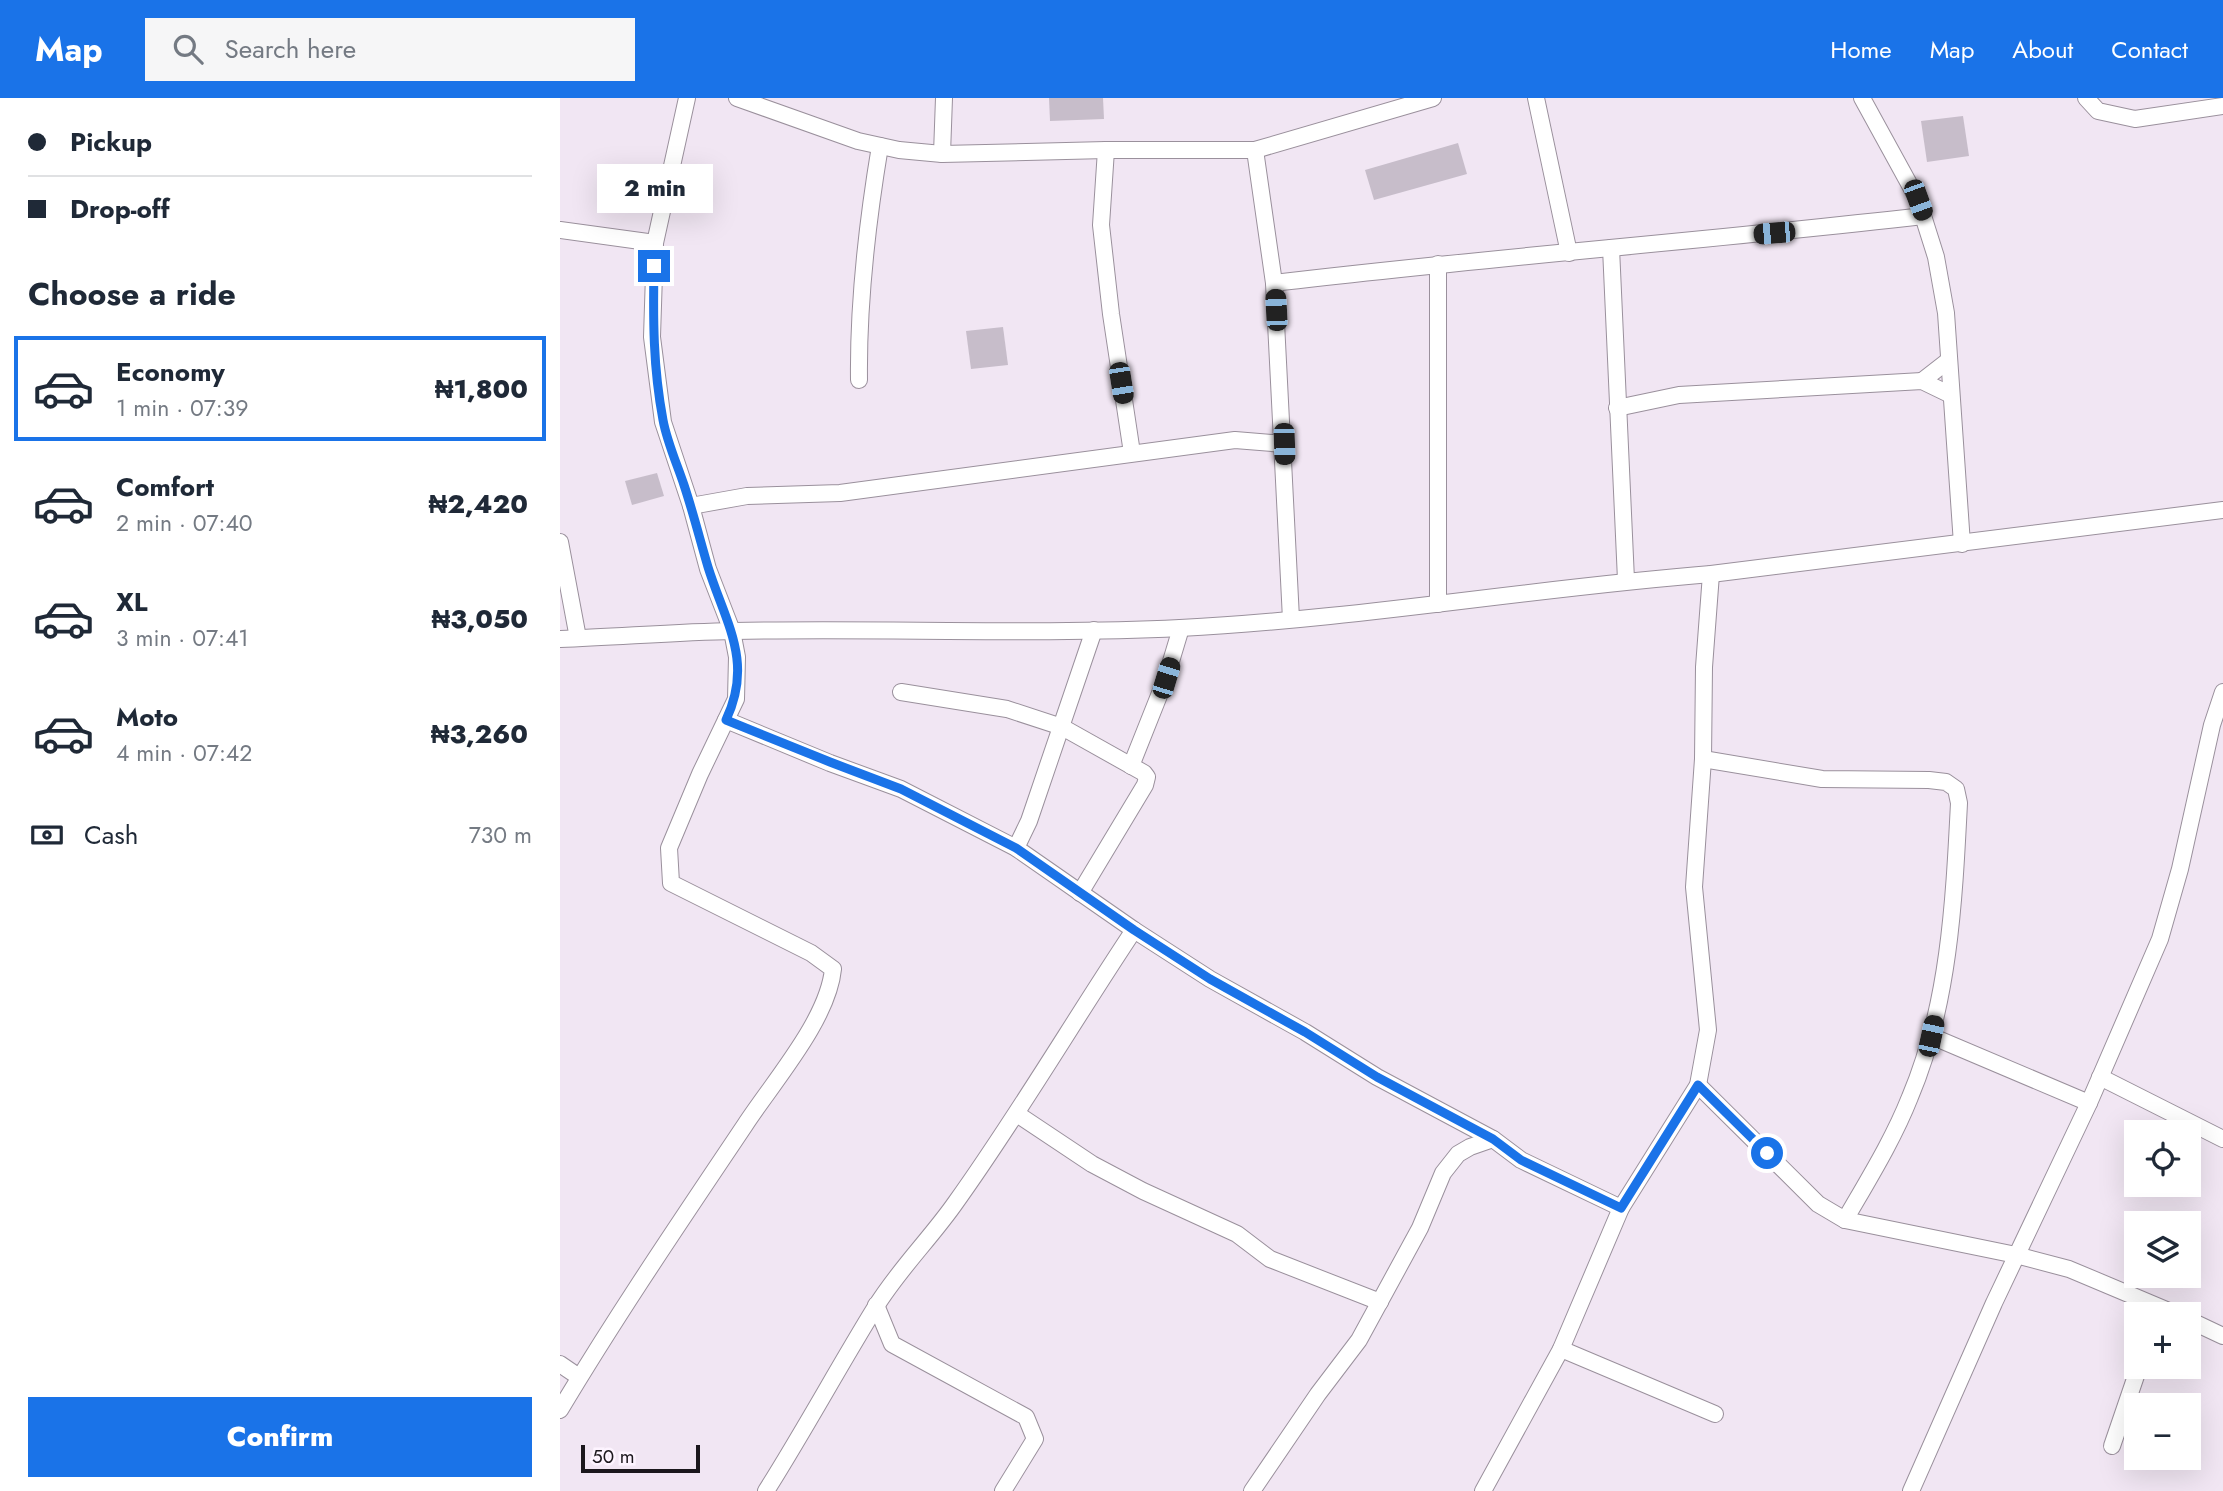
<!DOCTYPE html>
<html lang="en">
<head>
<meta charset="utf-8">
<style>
	body { margin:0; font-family:Jost,sans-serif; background:#f6f6f7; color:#1f2937; height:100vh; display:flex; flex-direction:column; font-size:26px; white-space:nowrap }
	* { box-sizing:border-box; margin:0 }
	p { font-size:23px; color:#747a83 }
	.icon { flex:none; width:38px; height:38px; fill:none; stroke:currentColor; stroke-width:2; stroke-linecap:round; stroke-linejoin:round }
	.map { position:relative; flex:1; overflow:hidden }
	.panel { display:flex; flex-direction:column; background:#fff; width:560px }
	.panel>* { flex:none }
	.top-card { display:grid; align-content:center; height:154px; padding:0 28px; background:#fff }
	.controls { position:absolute; left:1564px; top:1022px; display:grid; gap:14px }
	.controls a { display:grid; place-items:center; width:77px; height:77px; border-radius:0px; background:#fff; box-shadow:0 7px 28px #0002; font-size:35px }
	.scale { position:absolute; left:21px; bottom:18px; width:119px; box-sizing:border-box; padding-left:7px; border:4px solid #1b171c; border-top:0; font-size:19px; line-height:24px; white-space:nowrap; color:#1b171c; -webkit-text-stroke:5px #fdf4ff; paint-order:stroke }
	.end { position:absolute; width:32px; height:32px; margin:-16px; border:9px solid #1a73e8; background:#fff; box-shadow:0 0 0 4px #fff }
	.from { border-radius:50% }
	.bubble { position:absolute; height:49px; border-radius:0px; background:#fff; box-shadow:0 7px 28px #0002; font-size:23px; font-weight:800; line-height:49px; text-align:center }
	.car { position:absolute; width:21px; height:42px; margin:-21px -10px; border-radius:9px; box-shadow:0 0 5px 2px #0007; background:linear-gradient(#222 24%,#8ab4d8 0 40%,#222 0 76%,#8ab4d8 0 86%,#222 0) }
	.top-card b { display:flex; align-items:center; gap:24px; height:66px; font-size:26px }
	.top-card b+b { border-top:2px solid #e0e1e3 }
	.top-card i { width:18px; height:18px; background:#1f2937 }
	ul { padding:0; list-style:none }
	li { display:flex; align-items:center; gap:21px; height:105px; margin:0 14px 10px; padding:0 14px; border:4px solid transparent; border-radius:0px }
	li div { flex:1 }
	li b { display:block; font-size:26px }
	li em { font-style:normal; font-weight:800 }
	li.active { border-color:#1a73e8 }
	li>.icon { width:63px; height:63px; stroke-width:1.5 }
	h2 { padding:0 28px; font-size:32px; line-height:84px }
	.pay { display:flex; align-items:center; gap:18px; height:77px; padding:0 28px; font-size:26px }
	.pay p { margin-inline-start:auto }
	.button { display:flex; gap:14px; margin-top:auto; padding:14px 28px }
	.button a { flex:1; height:80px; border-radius:0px; background:#1a73e8; color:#fff; font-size:28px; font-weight:800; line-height:80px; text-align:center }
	header { display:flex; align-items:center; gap:42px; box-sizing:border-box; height:98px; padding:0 35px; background:#1a73e8; color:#fff }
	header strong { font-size:33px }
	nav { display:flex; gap:38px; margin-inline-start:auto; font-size:24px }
	.search { width:490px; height:63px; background:#f6f6f7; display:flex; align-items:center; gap:18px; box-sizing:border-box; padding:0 24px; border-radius:0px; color:#747a83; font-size:26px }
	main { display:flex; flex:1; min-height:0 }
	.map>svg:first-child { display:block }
	.building { fill:#c7bdca }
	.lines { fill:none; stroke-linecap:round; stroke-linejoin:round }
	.street-casing { stroke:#9a909c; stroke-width:18 }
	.street { stroke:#fff; stroke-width:16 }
	.route { stroke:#1a73e8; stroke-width:9 }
</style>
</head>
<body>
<header>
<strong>Map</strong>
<div class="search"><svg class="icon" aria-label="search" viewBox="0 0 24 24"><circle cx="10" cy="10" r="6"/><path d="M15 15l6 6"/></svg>Search here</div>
<nav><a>Home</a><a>Map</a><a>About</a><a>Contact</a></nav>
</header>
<main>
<section class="panel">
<div class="top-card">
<b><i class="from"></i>Pickup</b>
<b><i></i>Drop-off</b>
</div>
<h2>Choose a ride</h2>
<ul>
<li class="active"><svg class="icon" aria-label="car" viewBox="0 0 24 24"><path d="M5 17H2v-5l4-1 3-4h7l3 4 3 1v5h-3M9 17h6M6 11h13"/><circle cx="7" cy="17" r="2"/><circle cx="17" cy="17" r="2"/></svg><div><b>Economy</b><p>1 min · 07:39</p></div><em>₦1,800</em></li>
<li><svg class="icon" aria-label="car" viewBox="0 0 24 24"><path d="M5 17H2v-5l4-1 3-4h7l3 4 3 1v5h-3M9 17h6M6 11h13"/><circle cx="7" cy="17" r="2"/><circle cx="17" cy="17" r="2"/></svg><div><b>Comfort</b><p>2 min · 07:40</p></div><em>₦2,420</em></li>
<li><svg class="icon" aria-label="car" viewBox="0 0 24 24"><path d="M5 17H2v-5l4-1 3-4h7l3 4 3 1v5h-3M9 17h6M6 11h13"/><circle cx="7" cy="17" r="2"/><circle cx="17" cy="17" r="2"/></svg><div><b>XL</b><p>3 min · 07:41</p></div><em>₦3,050</em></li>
<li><svg class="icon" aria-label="car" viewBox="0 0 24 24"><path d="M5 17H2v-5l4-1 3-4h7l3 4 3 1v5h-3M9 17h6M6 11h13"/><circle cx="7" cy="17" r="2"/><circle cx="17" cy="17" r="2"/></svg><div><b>Moto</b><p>4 min · 07:42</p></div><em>₦3,260</em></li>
</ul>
<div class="pay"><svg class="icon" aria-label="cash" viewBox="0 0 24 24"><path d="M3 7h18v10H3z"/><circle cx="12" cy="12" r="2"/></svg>Cash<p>730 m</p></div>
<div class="button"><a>Confirm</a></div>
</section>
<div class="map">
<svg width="1663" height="1393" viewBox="0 0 1663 1393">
	<rect width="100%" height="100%" fill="#f1e6f3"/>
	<g class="building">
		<path d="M489,0h54l1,21 -54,2z"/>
		<path d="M1403,18l6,40 -42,6 -6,-41z"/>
		<path d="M898,45l9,31 -93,26 -9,-30z"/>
		<path d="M443,229l5,38 -37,4 -5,-38z"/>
		<path d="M97,375l7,23 -32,9 -7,-24z"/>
	</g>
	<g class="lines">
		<defs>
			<g id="street">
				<path d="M177,0l121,43 41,9 43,4 164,-4h149l178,-52"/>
				<path d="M976,0l33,155"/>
				<path d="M1302,0l56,102 18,57 10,56 16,231"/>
				<path d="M1526,0l12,13 37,8 88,-13"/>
				<path d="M546,52l-5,75 10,89 21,139"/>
				<path d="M695,52l19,133 17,336"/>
				<path d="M382,56l2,-56"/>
				<path d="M0,132l95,13"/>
				<path d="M1051,150l15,332"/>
				<path d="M714,185c216,-26 433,-42 649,-67"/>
				<path d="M299,282c-1,-79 8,-156 21,-234"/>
				<path d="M1362,283l27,-21"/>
				<path d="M1057,310l62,-13 243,-14 29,14"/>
				<path d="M131,408l56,-10 93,-3 395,-53 49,4"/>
				<path d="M0,444l18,96"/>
				<path d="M878,506v-340"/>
				<path d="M0,541c58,-2 116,-7 174,-8 148,-3 298,4 446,-3 178,-9 353,-40 531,-54l512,-64"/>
				<path d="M341,594l106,17 55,18 82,46 3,4 -2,8 -65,108"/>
				<path d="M166,622l104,43 71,26 115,59 118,82 76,49 95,53 72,45 116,62 28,21 100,48"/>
				<path d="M1143,661l119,20 107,1 17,2 10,7 3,14c-5,99 -10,202 -49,294 -17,43 -42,83 -65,123"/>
				<path d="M571,668l35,-88 15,-50"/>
				<path d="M456,750l13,-27 65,-191"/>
				<path d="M1371,938l158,67"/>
				<path d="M1540,979l123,62"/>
				<path d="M1138,987l120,119 27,16 171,35 53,14 107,45"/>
				<path d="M457,1016l75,50 51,27 94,43 33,25 110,43"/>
				<path d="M316,1207l16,39 134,73 9,22 -32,52"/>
				<path d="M1629,1222l34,16"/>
				<path d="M1001,1251l154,65"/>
				<path d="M0,1266l19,13"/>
				<path d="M0,1312c58,-97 122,-191 185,-285 28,-43 83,-105 88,-156l-22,-16 -140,-70 -2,-35 31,-74 36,-75 1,-42 -5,-26 -24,-62 -17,-63 -28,-84 -11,-85 3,-94 32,-145"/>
				<path d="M1552,1348l27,-79"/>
				<path d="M206,1393c38,-60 72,-123 109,-183 23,-38 56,-70 81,-106 63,-88 118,-182 178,-272"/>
				<path d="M692,1393l66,-97 41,-54 61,-112 23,-55 15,-19 12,-7 23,-8"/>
				<path d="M923,1393l78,-142 60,-141 77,-123 10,-55 -14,-143 9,-128 1,-92 7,-93"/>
				<path d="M1351,1393l83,-188 95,-200 71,-164 20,-70 32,-144 11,-33"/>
			</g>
		</defs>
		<use href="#street" class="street-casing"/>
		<use href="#street" class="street"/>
	</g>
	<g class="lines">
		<path class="route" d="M94,168c-1,53 -1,101 9,154 4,22 14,44 21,65 9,27 16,55 24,82 17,55 46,94 18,153l104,42 71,27 115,59 118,82 76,49 95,53 72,45 116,62 28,21 100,48 77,-123 69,68"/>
	</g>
</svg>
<div class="controls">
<a><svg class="icon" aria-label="locate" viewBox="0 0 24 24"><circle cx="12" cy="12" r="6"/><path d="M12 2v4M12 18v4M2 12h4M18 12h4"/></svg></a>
<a><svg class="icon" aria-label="layers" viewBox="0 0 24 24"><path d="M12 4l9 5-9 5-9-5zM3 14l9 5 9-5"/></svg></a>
<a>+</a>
<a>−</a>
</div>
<div class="scale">50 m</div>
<i class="end from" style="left:1207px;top:1055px"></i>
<i class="end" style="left:94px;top:168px"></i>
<div class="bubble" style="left:37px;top:66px;width:116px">2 min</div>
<i class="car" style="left:1358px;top:102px;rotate:160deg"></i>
<i class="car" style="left:1214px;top:135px;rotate:265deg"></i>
<i class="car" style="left:716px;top:212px;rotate:357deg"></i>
<i class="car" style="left:561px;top:285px;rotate:171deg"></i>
<i class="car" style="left:724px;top:346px;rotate:178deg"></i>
<i class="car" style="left:606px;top:580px;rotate:17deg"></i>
<i class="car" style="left:1371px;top:938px;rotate:12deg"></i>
</div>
</main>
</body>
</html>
